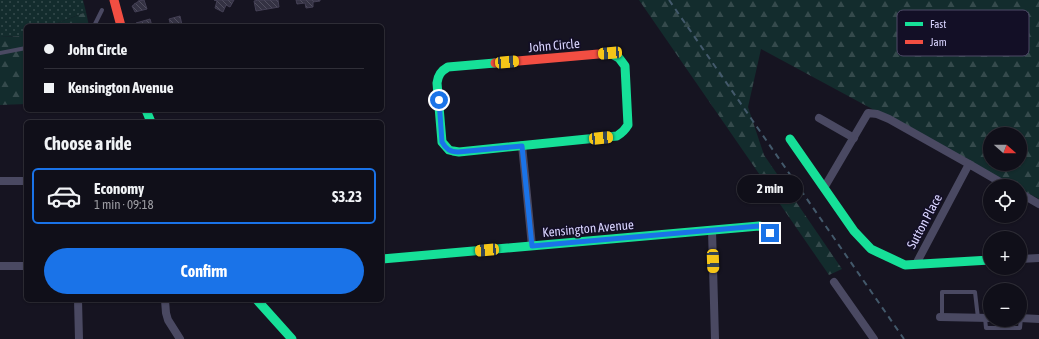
<!DOCTYPE html>
<html lang="en">
<head>
<meta charset="utf-8">
<style>
	body { margin:0; font-family:"Asap Condensed",sans-serif; background:#191822; color:#f1f3f6; height:100vh; display:flex; flex-direction:column; font-size:15px; white-space:nowrap }
	* { box-sizing:border-box; margin:0 }
	p { font-size:13px; color:#9c9ca2 }
	.icon { flex:none; width:22px; height:22px; fill:none; stroke:currentColor; stroke-width:2; stroke-linecap:round; stroke-linejoin:round }
	.map { position:relative; flex:1; overflow:hidden }
	.panel { position:absolute; left:24px; top:120px; width:360px; height:182px; display:flex; flex-direction:column; background:#100f19; border-radius:6px; box-shadow:0 1px 3px #0004,0 0 0 1px #302f38 }
	.panel>* { flex:none }
	.guide { position:absolute; left:24px; top:24px; width:360px; height:88px; border-radius:6px; box-shadow:0 1px 3px #0004,0 0 0 1px #302f38; display:grid; align-content:center; height:88px; padding:0 20px; background:#100f19 }
	.needle { width:26px; rotate:111deg }
	.fabs { position:absolute; left:983px; top:127px; display:grid; gap:8px }
	.fabs a { display:grid; place-items:center; width:44px; height:44px; border-radius:50%; background:#100f19; box-shadow:0 1px 3px #0004,0 0 0 1px #302f38; font-size:20px }
	.end { position:absolute; width:18px; height:18px; margin:-9px; border:5px solid #1a73e8; background:#fff; box-shadow:0 0 0 2px #fff }
	.from { border-radius:50% }
	.bubble { position:absolute; height:28px; border-radius:14px; background:#100f19; box-shadow:0 1px 3px #0004,0 0 0 1px #302f38; font-size:13px; font-weight:700; line-height:28px; text-align:center }
	.car { position:absolute; width:12px; height:24px; margin:-12px -6px; border-radius:5px; box-shadow:0 0 3px 1px #0007; background:linear-gradient(#f5c518 24%,#345 0 40%,#f5c518 0 76%,#345 0 86%,#f5c518 0) }
	.guide b { display:flex; align-items:center; gap:14px; height:38px; font-size:15px }
	.guide b+b { border-top:1px solid #302f38 }
	.guide i { width:10px; height:10px; background:#f1f3f6 }
	ul { padding:0; list-style:none }
	li { display:flex; align-items:center; gap:12px; height:56px; margin:0 8px 6px; padding:0 12px; border:2px solid transparent; border-radius:6px }
	li div { flex:1 }
	li b { display:block; font-size:15px }
	li em { font-style:normal; font-weight:700 }
	li.current { border-color:#1a73e8 }
	li>.icon { width:36px; height:36px; stroke-width:1.5 }
	h2 { padding:0 20px; font-size:18px; line-height:48px }
	.action { display:flex; gap:8px; margin-top:auto; padding:8px 20px }
	.action a { flex:1; height:46px; border-radius:24px; background:#1a73e8; color:#fff; font-size:16px; font-weight:700; line-height:46px; text-align:center }
	.map>svg:first-child { display:block }
	.grass { fill:url(#grass-dots) }
	.forest { fill:url(#forest-firs); fill-rule:evenodd }
	.building { fill:url(#building-back-hatch); stroke:#433f54 }
	.lines { fill:none; stroke-linecap:round; stroke-linejoin:round }
	.lane { stroke:#4a4962; stroke-width:4 }
	.street { stroke:#4a4962; stroke-width:8 }
	.fast { stroke:#16e098; stroke-width:9 }
	.jam { stroke:#f24e42; stroke-width:9 }
	.rail { stroke:#43596b; stroke-width:2; stroke-dasharray:6 5; stroke-linecap:butt }
	.route { stroke:#1a73e8; stroke-width:5 }
	.labels { text-anchor:middle; stroke-width:3.5; stroke-linejoin:round; paint-order:stroke }
	.street-label { font-size:13px; fill:#d9d4ff; stroke:#130f26 }
	.key { fill:#130f26; stroke:#4e4a67; stroke-width:1 }
	.key-label { font-size:11px; fill:#d9d4ff }
</style>
</head>
<body>
<div class="map">
<svg width="1039" height="339" viewBox="0 0 1039 339">
	<defs>
		<pattern id="grass-dots" width="8" height="8" patternUnits="userSpaceOnUse"><rect width="8" height="8" fill="#132c2d"/><path d="M2 2h.1M6 6h.1" fill="none" stroke="#354a4c" stroke-width="1.8" stroke-linecap="round"/></pattern>
		<pattern id="forest-firs" width="22" height="20" patternUnits="userSpaceOnUse"><rect width="22" height="20" fill="#132c2d"/><path d="M5 1l3.5 6h-7zM16 11l3.5 6h-7z" fill="#354a4c"/></pattern>
		<pattern id="building-back-hatch" width="6" height="6" patternUnits="userSpaceOnUse"><rect width="6" height="6" fill="#343243"/><path d="M-1 5l2 2M0 0l6 6M5-1l2 2" fill="none" stroke="#514f5f"/></pattern>
	</defs>
	<rect width="100%" height="100%" fill="#161421"/>
	<path class="grass" d="M0,0h83l3,12 -36,14h-24v9l-3,1 -23,1z"/>
	<g class="forest">
		<path d="M639,0h400v199l-19,-10v-3h-5l-254,-137 -13,58 16,48 78,114 -13,6zM990,134h30v30h-30z"/>
		<path d="M86,12l3,14h-39z"/>
		<path d="M26,35v69l-26,1v-68l23,-1z"/>
	</g>
	<g class="building">
		<path d="M144,0l3,9 -12,3 -3,-6 2,-1v-1l4,-2v-1z"/>
		<path d="M214,0h20l-4,7 -4,-2 -3,7 -8,-4 2,-7z"/>
		<path d="M259,0h19l1,7 -23,4 -2,-10z"/>
		<path d="M296,0h24v1l-7,1v5l-7,1 -1,-5 -8,1z"/>
		<path d="M180,16l2,9 -11,1 -2,-7z"/>
		<path d="M150,19l2,7h-16v-3z"/>
	</g>
	<g class="lines">
		<g class="lane">
			<path d="M94,26l8,-16"/>
			<path d="M0,53l26,-5"/>
			<path d="M942,317v-25h33l3,26"/>
			<path d="M985,318l1,10h34l1,-10"/>
		</g>
		<g class="street">
			<path d="M819,118l35,20"/>
			<path d="M522,145l10,101"/>
			<path d="M0,181h26"/>
			<path d="M824,188l44,-75 9,1 12,5 80,45"/>
			<path d="M1020,193l19,11"/>
			<path d="M712,230l3,109"/>
			<path d="M1020,259l19,-1"/>
			<path d="M916,264l53,-100 38,22"/>
			<path d="M0,266h26"/>
			<path d="M834,282l40,57"/>
			<path d="M78,300l1,39"/>
			<path d="M165,300l1,13 2,7 12,19"/>
			<path d="M940,317l50,1"/>
			<path d="M1020,318l19,1"/>
		</g>
		<g class="fast">
			<path d="M495,63l-47,4c-7,4 -10,8 -11,16l5,59 7,8 4,1 6,1 158,-16c5,-3 8,-6 11,-11l-3,-59 -6,-8 -9,-5"/>
			<path d="M146,110l5,12"/>
			<path d="M790,139l64,92 17,18 34,16 85,-5"/>
			<path d="M382,259l377,-33 5,1 6,6"/>
			<path d="M257,300l35,39"/>
		</g>
		<g class="jam">
			<path d="M114,0l7,26"/>
			<path d="M495,63l115,-10"/>
		</g>
		<path class="rail" d="M669,0l235,339"/>
	</g>
	<g class="lines">
		<path class="route" d="M439,100l3,42c4,7 8,10 16,10l64,-6 10,100 227,-20 5,1 6,6"/>
	</g>
	<g class="labels">
		<g class="street-label">
			<text transform="translate(554 45) rotate(-5)" y="5">John Circle</text>
			<text transform="translate(924 221) rotate(-62)" y="5">Sutton Place</text>
			<text transform="translate(588 228) rotate(-5)" y="5">Kensington Avenue</text>
		</g>
	</g>
	<rect x="897" y="10" width="132" height="46" rx="6" class="key"/>
	<rect x="905" y="22" width="18" height="4" fill="#16e098"/>
	<rect x="905" y="40" width="18" height="4" fill="#f24e42"/>
	<g class="key-label">
		<text x="930" y="28">Fast</text>
		<text x="930" y="46">Jam</text>
	</g>
</svg>
<div class="fabs">
<a><svg class="needle" viewBox="-14 -14 28 28"><path d="M0-13l5 13h-10z" fill="#e53935"/><path d="M0 13l5-13h-10z" fill="#9c9ca2"/></svg></a>
<a><svg class="icon" aria-label="locate" viewBox="0 0 24 24"><circle cx="12" cy="12" r="6"/><path d="M12 2v4M12 18v4M2 12h4M18 12h4"/></svg></a>
<a>+</a>
<a>−</a>
</div>
<i class="end from" style="left:439px;top:100px"></i>
<i class="end" style="left:770px;top:233px"></i>
<div class="bubble" style="left:737px;top:175px;width:66px">2 min</div>
<i class="car" style="left:610px;top:53px;rotate:265deg"></i>
<i class="car" style="left:507px;top:62px;rotate:85deg"></i>
<i class="car" style="left:601px;top:138px;rotate:84deg"></i>
<i class="car" style="left:487px;top:250px;rotate:265deg"></i>
<i class="car" style="left:713px;top:261px;rotate:178deg"></i>
<div class="guide">
<b><i class="from"></i>John Circle</b>
<b><i></i>Kensington Avenue</b>
</div>
<section class="panel">
<h2>Choose a ride</h2>
<ul>
<li class="current"><svg class="icon" aria-label="car" viewBox="0 0 24 24"><path d="M5 17H2v-5l4-1 3-4h7l3 4 3 1v5h-3M9 17h6M6 11h13"/><circle cx="7" cy="17" r="2"/><circle cx="17" cy="17" r="2"/></svg><div><b>Economy</b><p>1 min · 09:18</p></div><em>$3.23</em></li>
</ul>
<div class="action"><a>Confirm</a></div>
</section>
</div>
</body>
</html>
